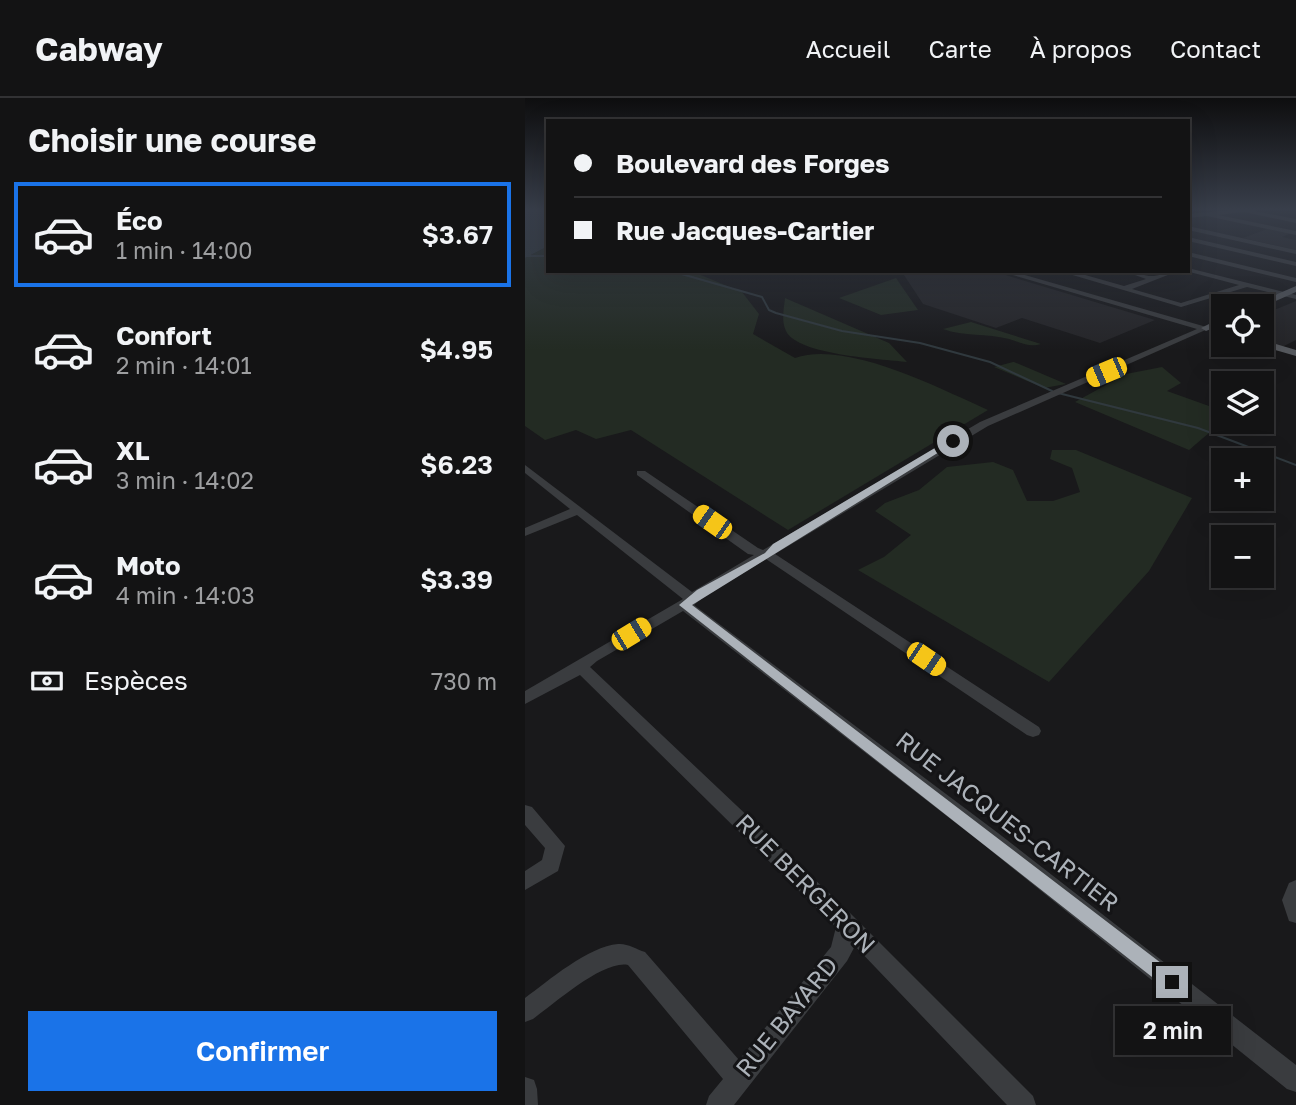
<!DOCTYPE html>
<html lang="fr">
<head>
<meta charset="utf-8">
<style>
	body { margin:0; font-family:"Golos Text",sans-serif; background:#1c1c1d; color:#f1f3f6; height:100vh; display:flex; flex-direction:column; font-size:26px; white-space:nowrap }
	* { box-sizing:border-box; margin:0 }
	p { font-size:23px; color:#9d9ea0 }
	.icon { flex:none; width:38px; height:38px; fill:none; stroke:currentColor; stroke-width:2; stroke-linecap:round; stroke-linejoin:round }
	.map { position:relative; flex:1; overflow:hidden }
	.details { display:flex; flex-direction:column; background:#131314; width:525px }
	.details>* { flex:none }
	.guide { position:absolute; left:21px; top:21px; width:644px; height:154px; border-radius:0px; box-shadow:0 7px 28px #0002,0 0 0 2px #323234; display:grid; align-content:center; height:154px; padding:0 28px; background:#131314 }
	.tools { position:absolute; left:686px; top:196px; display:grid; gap:14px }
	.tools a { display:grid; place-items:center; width:63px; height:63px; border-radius:0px; background:#131314; box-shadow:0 7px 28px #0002,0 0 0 2px #323234; font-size:35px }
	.end { position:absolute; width:32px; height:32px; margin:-16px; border:9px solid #acb2b9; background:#111; box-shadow:0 0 0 4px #111 }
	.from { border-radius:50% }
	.bubble { position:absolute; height:49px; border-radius:0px; background:#131314; box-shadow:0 7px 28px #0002,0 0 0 2px #323234; font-size:23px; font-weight:600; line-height:49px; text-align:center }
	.car { position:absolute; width:21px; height:42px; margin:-21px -10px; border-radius:9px; box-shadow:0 0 5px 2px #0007; background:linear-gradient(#f5c518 24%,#345 0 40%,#f5c518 0 76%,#345 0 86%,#f5c518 0) }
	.guide b { display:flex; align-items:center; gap:24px; height:66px; font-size:26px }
	.guide b+b { border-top:2px solid #323234 }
	.guide i { width:18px; height:18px; background:#f1f3f6 }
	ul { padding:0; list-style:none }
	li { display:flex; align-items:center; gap:21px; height:105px; margin:0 14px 10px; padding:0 14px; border:4px solid transparent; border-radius:0px }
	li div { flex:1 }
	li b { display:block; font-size:26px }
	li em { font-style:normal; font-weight:600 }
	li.active { border-color:#1a73e8 }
	li>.icon { width:63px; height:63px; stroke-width:1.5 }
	h2 { padding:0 28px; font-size:32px; line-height:84px }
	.pay { display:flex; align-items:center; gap:18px; height:77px; padding:0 28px; font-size:26px }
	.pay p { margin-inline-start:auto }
	.primary-button { display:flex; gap:14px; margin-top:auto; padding:14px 28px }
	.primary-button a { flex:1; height:80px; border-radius:0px; background:#1a73e8; color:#fff; font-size:28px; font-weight:600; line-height:80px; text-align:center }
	header { display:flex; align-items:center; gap:42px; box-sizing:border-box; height:98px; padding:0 35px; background:#131314; border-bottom:2px solid #323234 }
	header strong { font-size:33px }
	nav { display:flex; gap:38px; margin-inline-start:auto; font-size:24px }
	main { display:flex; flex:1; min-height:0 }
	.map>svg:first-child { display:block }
	.built { fill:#252528 }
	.green { fill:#232b23 }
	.water { fill:#30393e }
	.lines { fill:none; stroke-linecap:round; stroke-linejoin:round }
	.stream { stroke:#30393e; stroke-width:2 }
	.minor { fill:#3a3c3f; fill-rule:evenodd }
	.major { fill:#56595e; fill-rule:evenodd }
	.route { fill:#acb2b9 }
	.labels { text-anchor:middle; stroke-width:6; stroke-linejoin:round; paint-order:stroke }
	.near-street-label { font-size:24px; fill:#acb2b9; stroke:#141416 }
</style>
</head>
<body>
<header>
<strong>Cabway</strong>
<nav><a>Accueil</a><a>Carte</a><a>À propos</a><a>Contact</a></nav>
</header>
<main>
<section class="details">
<h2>Choisir une course</h2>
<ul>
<li class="active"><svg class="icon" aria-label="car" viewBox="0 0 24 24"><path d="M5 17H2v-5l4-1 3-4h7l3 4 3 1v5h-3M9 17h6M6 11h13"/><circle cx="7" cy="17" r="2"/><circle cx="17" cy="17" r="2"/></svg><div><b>Éco</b><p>1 min · 14:00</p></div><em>$3.67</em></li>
<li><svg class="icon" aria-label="car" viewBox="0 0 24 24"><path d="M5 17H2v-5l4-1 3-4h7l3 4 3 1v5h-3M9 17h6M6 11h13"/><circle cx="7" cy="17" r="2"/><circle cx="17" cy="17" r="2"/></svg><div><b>Confort</b><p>2 min · 14:01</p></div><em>$4.95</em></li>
<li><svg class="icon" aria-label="car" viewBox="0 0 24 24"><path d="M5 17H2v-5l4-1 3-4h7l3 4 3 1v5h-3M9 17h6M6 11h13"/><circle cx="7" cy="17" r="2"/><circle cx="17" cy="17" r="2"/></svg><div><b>XL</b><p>3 min · 14:02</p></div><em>$6.23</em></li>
<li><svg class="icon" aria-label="car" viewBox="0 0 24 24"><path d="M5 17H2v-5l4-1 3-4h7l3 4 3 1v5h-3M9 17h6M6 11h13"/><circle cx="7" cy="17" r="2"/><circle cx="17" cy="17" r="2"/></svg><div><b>Moto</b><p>4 min · 14:03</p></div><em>$3.39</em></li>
</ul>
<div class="pay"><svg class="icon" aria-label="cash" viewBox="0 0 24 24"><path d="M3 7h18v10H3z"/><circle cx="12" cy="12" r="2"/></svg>Espèces<p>730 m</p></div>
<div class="primary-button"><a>Confirmer</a></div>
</section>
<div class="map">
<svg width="771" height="1007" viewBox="0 0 771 1007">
	<rect width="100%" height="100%" fill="#19191b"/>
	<g class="built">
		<path d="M745,130l24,4 -12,5 14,3v10l-53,-12z"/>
		<path d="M392,173h75l163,49 -55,23 -78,-25 -26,10 -73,-24 -19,-29z"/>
		<path d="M771,203v39l-14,7 -20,-6v-26z"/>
	</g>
	<g class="green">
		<path d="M23,148v25h143l51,21 17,22 -6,20 42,24c52,-18 145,31 193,52l-200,120 -157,-100 -35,9 -20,-9 -31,10 -20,-14v-168z"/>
		<path d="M371,180l22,32 -37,5 -42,-17z"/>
		<path d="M260,200l104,45 18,19c-26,-3 -110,-7 -121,-31 -5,-10 -2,-23 -1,-33z"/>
		<path d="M446,224l70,22c-12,4 -21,-2 -32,-5 -23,-6 -45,-2 -66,-10z"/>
		<path d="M488,264h1l52,22 -22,4 -50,-21z"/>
		<path d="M637,269l19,16 -14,8 56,20v10l-34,29 -114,-48 51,-28z"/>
		<path d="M527,352h24l116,48 -43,73 -100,111 -191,-112 26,-13 27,-22 -36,-24 10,-8 34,-13 28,-23 46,-5 20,8 14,31h26l27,-9 -8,-24 -22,-9z"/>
	</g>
	<path class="water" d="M0,111h23v37l-23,12z"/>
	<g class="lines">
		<g class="stream">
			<path d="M0,158h23"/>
			<path d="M146,173l91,26 7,13 7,3 66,18 78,12 70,19 62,29"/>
			<path d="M533,295l140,35 98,37"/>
		</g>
		<g class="minor">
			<path d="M718,111h17l-6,2 42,8v4l-52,-11 -26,3 78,16v4l-89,-19 -19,2v-4z"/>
			<path d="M663,128l108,24v4l-108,-24z"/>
			<path d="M663,139l108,25v4l-108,-25z"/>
			<path d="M663,154l108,26v4l-108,-26z"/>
			<path d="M663,170l108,27v4l-49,-12 -66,20 -122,-36h12l53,15 22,-7 -22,-8c10,0 21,6 30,5 9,-1 15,-5 24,-5l-46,18 49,14 58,-18 -53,-14h2z"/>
			<path d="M303,173h21l-3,2z"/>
			<path d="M474,173h12l199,57 -222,98 -213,128 264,173 2,4 -2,4 -6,2 -6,-2 -261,-176 -60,36 -12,10 304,228 298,232v27l-9,-3 -303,-244 -301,-234 -86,50 -7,6 258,244 185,185 3,9h-29l-152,-159 -8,15 -113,144h-28l3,-9 14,-17 -95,-114c-25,-5 -74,39 -95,54l-8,3v-24c23,-17 64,-52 93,-54 9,-1 18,5 27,8l94,108 92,-113 5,-20 -256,-252 -55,29v-13l158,-92 -106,-84 -52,21v-8l45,-19 -45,-36v-8l167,127 62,-37 -6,-1 -111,-79v-4h8l113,77 5,2 217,-128 217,-93z"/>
			<path d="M0,707l7,2 33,39 -7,25 -33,19v-19l17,-11 3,-12 -20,-23z"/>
			<path d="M771,782v43l-7,-2 -7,-21 7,-17z"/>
			<path d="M0,979l9,3 3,9 1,16h-13z"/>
		</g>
		<g class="major">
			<path d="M771,188v6l-34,15 -12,-1z"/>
			<path d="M698,219v7l-17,7 -5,-3z"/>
			<path d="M737,242l34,10v6l-38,-11h4z"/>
		</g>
	</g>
	<linearGradient id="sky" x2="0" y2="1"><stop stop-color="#0e0e0f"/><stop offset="0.44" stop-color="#383e4a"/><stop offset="1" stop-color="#383e4a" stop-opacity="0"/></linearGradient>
	<rect width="771" height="252" fill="url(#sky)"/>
	<path class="route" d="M425,341l7,2 -265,164 486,371 3,6 -3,6 -6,3 -6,-3 -487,-383 18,-15 68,-37 8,-9z"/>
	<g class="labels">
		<g class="near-street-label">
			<text transform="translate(482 724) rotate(38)" y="8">RUE JACQUES-CARTIER</text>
			<text transform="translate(280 786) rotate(45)" y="8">RUE BERGERON</text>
			<text transform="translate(262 919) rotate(-51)" y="8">RUE BAYARD</text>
		</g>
	</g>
</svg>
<div class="tools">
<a><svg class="icon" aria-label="locate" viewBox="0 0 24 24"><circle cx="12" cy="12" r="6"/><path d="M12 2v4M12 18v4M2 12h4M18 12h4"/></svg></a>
<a><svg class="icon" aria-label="layers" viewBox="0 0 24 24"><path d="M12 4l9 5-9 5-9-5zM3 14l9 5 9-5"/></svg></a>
<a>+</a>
<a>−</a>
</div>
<i class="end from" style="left:428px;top:343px"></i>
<i class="end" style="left:647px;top:884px"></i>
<div class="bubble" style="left:590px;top:908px;width:116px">2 min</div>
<i class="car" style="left:581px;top:274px;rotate:247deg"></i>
<i class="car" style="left:187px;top:424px;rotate:305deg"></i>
<i class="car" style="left:106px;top:536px;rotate:59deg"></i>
<i class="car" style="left:401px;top:561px;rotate:124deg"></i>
<div class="guide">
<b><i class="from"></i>Boulevard des Forges</b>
<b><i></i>Rue Jacques-Cartier</b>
</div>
</div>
</main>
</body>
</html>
